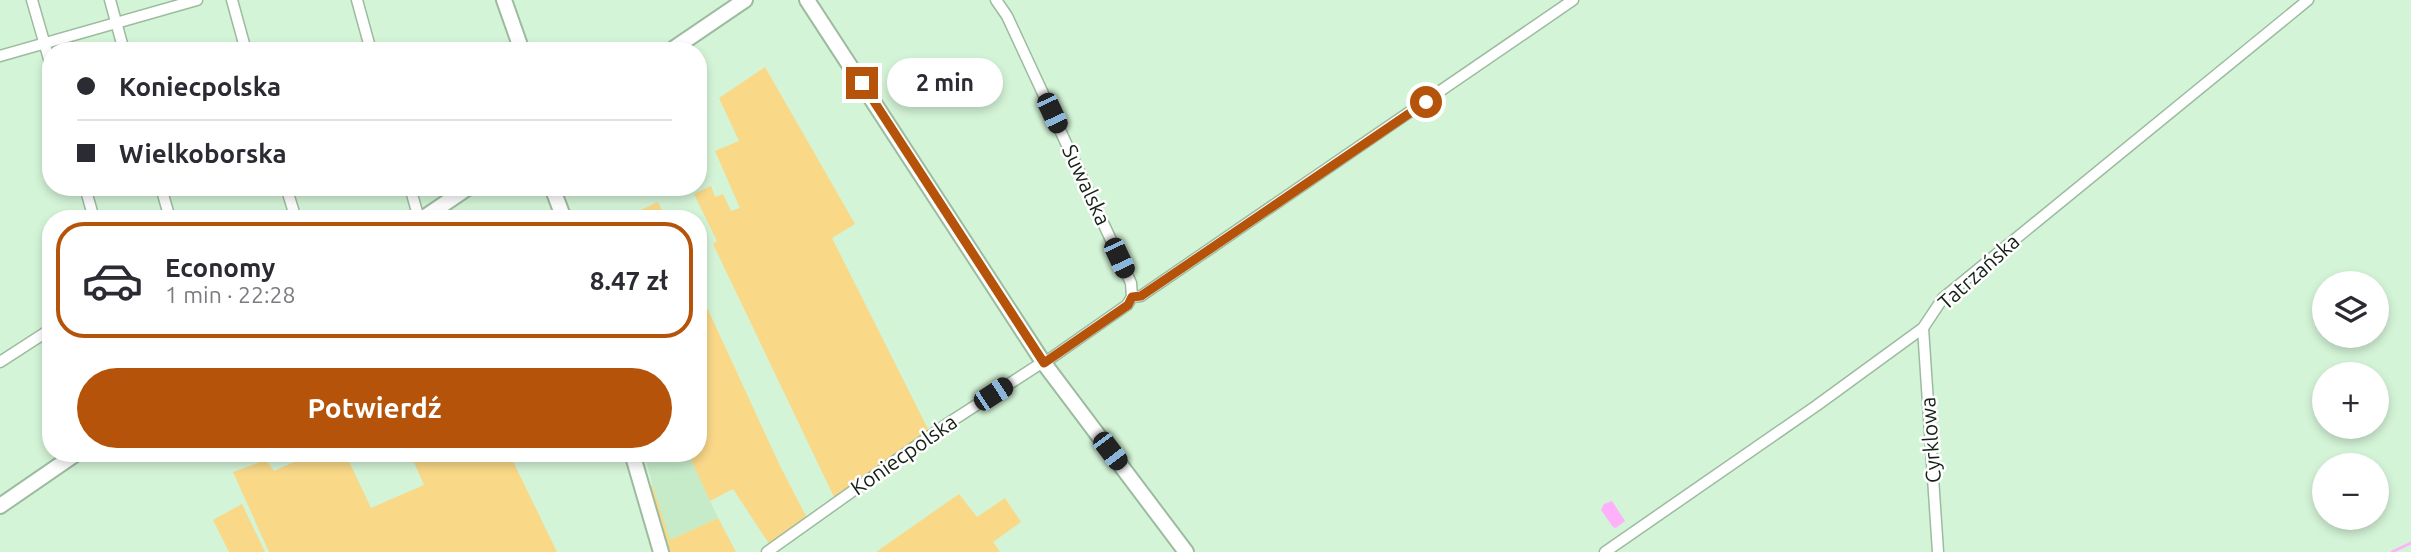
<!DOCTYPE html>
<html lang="pl">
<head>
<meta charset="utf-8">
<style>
	body { margin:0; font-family:Ubuntu,sans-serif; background:#f7f7f7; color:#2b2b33; height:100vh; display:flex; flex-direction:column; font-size:26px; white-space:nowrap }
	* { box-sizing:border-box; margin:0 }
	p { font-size:23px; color:#7c7c81 }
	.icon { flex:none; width:38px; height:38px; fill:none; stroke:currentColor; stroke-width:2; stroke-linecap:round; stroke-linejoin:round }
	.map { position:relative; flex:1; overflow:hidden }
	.sheet { position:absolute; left:42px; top:210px; width:665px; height:252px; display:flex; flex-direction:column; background:#fff; border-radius:28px; box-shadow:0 4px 10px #0003 }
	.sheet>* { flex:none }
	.banner { position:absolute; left:42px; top:42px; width:665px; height:154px; border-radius:28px; box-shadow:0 4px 10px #0003; display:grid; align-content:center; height:154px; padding:0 35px; background:#fff }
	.tools { position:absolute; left:2312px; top:271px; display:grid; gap:14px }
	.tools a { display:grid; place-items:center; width:77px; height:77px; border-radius:50%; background:#fff; box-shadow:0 4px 10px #0003; font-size:35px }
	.end { position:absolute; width:32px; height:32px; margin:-16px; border:9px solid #b45309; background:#fff; box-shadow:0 0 0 4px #fff }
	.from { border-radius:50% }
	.bubble { position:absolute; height:49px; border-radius:24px; background:#fff; box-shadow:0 4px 10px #0003; font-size:23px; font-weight:700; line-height:49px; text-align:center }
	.car { position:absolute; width:21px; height:42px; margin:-21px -10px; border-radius:9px; box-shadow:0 0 5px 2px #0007; background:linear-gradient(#222 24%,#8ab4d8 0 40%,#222 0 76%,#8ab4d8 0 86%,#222 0) }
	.banner b { display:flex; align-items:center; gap:24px; height:66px; font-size:26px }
	.banner b+b { border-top:2px solid #e1e1e2 }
	.banner i { width:18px; height:18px; background:#2b2b33 }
	ul { padding:12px 0 0; list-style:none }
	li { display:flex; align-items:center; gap:21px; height:116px; margin:0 14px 10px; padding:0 21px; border:4px solid transparent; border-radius:28px }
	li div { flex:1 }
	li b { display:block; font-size:26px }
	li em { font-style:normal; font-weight:700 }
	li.selected { border-color:#b45309 }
	li>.icon { width:63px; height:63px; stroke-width:1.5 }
	.action { display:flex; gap:14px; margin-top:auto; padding:14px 35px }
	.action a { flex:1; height:80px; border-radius:42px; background:#b45309; color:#fff; font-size:28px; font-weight:700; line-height:80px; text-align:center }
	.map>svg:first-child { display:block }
	.built { fill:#c5ebc9 }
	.green { fill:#f9d888 }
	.water { fill:#feb0fb }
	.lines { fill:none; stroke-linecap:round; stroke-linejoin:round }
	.stream { stroke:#feb0fb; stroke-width:2.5 }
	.street-casing { stroke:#9cbb9f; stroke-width:13 }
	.secondary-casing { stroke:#9cbb9f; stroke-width:18 }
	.street { stroke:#fff; stroke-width:10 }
	.secondary { stroke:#fff; stroke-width:14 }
	.route { stroke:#b45309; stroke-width:9 }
	.labels { text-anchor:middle; stroke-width:5; stroke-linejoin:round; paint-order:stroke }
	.street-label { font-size:21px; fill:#152117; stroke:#fff }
</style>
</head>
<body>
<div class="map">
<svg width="2411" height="552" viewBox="0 0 2411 552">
	<rect width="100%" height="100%" fill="#d4f4d7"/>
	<path class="built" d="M644,453h44l30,65 -48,22 -5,-10z"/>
	<g class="green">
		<path d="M765,67l90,157 -23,14 98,195 -95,66 -122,-255 4,-3 -23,-47 17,-8 4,11 8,-3 8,17 9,-3 -25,-57 24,-10 -20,-43z"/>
		<path d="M658,202l8,17h-45z"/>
		<path d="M698,288l82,178 27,52 -37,27 -37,-56 -23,12 -22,-48h10z"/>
		<path d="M314,453h31l26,55 53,-23 -14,-32h99l48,99h-288l-36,-80 33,-12 8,11z"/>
		<path d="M652,484l18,56 48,-22 18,34h-70l-17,-60z"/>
		<path d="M959,494l18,23 28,-19 16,24 -28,20 7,10h-124z"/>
		<path d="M242,504l23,48h-36l-16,-32z"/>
	</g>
	<path class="water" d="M1612,501l13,20 -9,7 -3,-1 -12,-17 3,-6z"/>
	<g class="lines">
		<path class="stream" d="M2392,552l19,-9"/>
		<defs>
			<g id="street">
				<path d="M32,0l19,66"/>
				<path d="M110,0l14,51"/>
				<path d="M232,0l14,51"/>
				<path d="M357,0l14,51"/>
				<path d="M996,0l11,16 124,267 1,14"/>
				<path d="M0,56l197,-56"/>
				<path d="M85,187l9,32"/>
				<path d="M161,187l9,32"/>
				<path d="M286,187l10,32"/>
				<path d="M410,187l9,32"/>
				<path d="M86,190l10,-3"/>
				<path d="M1923,328l15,224"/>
				<path d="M0,362l51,-33"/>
				<path d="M1044,363l83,-58 5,-8 9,-1 432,-296"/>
				<path d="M767,552l180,-128 96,-62"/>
				<path d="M1605,552l211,-146 107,-78 20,-30 365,-298"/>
			</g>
			<g id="secondary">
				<path d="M504,0l18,51"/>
				<path d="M807,0l236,362 143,190"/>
				<path d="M670,51l75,-51"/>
				<path d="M552,187l12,32"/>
				<path d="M422,219l47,-32"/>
				<path d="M632,453l29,99"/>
				<path d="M0,506l77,-53"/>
			</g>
		</defs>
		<use href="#street" class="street-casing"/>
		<use href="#secondary" class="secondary-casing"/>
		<use href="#street" class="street"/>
		<use href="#secondary" class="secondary"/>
	</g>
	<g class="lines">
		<path class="route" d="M862,83l182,280 84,-58 4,-8 9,-1 285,-194"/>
	</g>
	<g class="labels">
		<g class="street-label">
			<text transform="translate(1086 185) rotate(65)" y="7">Suwalska</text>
			<text transform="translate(1979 272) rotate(-42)" y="7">Tatrzańska</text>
			<text transform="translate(1931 440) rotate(-94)" y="7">Cyrklowa</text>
			<text transform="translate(904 455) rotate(-35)" y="7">Koniecpolska</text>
		</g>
	</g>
</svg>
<div class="tools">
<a><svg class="icon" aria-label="layers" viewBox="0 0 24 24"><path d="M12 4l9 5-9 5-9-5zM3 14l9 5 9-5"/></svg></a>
<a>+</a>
<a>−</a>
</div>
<i class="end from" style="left:1426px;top:102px"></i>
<i class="end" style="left:862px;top:83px"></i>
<div class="bubble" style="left:887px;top:58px;width:116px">2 min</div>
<i class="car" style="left:1052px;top:113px;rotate:155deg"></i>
<i class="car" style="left:1119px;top:258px;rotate:155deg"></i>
<i class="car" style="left:993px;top:394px;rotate:57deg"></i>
<i class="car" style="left:1110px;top:451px;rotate:143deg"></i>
<div class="banner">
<b><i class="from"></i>Koniecpolska</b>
<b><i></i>Wielkoborska</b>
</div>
<section class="sheet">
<ul>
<li class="selected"><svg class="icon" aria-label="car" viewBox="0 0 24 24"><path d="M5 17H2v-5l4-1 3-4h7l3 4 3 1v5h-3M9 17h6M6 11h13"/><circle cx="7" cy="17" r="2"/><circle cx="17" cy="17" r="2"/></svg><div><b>Economy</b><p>1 min · 22:28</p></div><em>8.47 zł</em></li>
</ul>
<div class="action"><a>Potwierdź</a></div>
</section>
</div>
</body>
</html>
